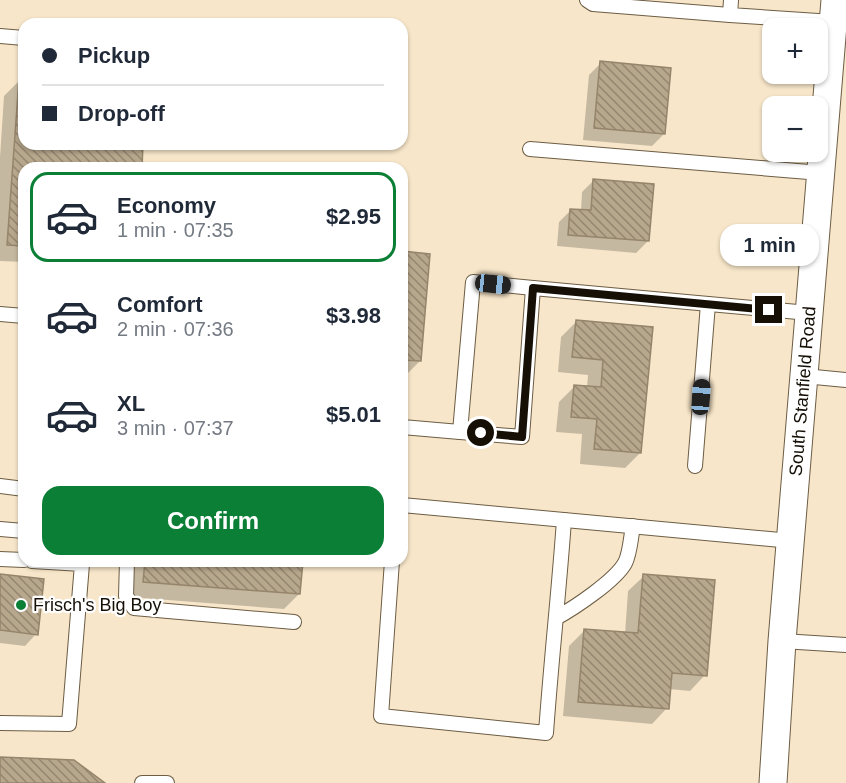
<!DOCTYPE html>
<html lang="en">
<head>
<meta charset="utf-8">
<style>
	body { margin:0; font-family:Arial,sans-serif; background:#f2f2f3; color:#1f2937; height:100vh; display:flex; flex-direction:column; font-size:22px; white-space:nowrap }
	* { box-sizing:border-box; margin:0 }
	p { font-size:20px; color:#747a83 }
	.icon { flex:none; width:33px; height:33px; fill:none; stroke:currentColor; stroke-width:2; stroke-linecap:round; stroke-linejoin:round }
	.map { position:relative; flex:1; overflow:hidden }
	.drawer { position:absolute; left:18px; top:162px; width:390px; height:405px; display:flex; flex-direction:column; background:#fff; border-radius:18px; box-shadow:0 2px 4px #0004 }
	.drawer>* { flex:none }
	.banner { position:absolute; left:18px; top:18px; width:390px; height:132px; border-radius:18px; box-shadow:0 2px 4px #0004; display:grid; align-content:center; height:132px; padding:0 24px; background:#fff }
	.controls { position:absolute; left:762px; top:18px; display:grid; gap:12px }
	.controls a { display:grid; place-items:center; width:66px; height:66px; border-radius:12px; background:#fff; box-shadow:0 2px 4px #0004; font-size:30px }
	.end { position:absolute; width:27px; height:27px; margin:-14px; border:8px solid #150f06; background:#fff; box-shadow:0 0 0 3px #fff }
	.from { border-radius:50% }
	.bubble { position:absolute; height:42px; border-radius:18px; background:#fff; box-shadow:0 2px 4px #0004; font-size:20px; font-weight:600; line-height:42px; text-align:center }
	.car { position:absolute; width:18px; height:36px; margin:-18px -9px; border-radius:8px; box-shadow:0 0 4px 2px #0007; background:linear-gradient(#222 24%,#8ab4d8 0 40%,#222 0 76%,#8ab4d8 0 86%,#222 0) }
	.banner b { display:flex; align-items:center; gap:21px; height:57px; font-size:22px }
	.banner b+b { border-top:2px solid #e0e1e3 }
	.banner i { width:15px; height:15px; background:#1f2937 }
	ul { padding:10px 0 0; list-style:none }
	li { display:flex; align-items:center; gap:18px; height:90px; margin:0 12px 9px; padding:0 12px; border:3px solid transparent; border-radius:18px }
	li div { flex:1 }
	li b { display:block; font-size:22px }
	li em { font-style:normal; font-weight:600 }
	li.active { border-color:#0c7f36 }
	li>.icon { width:54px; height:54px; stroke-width:1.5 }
	.action { display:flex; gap:12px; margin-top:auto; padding:12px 24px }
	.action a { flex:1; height:69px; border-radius:18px; background:#0c7f36; color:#fff; font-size:24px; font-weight:600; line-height:69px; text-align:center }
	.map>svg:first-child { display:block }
	.shadow { fill:#0003 }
	.building { fill:url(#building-back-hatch); stroke:#95856b; stroke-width:1.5 }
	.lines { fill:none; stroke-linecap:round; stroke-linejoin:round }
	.lane-casing { stroke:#6c5d44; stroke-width:16 }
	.street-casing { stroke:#6c5d44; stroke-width:29 }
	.lane { stroke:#fff; stroke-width:14 }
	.street { stroke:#fff; stroke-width:27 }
	.route { stroke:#150f06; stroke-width:8 }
	.poi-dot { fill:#0c7f36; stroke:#fff; stroke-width:2 }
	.labels { text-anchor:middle; stroke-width:4.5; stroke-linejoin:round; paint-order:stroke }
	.street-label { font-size:18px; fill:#150f06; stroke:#fff }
	.poi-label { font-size:18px; fill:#150f06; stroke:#fff; text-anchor:start }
</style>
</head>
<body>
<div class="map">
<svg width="846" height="783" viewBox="0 0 846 783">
	<defs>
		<pattern id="building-back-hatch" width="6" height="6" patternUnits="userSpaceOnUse" patternTransform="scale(1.5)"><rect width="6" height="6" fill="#b7a78c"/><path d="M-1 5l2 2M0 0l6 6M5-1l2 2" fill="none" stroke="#948670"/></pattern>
	</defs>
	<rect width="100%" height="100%" fill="#f7e6c9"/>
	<g class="shadow">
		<path d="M601,63l63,71 -12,12 -69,-6 6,-65z"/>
		<path d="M20,80l4,1v63h118l-2,24h-116v94l-24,-1v-104l4,-61z"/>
		<path d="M594,180l54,61 -12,12 -79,-7 2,-24 12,-12 10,1 1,-19z"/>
		<path d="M402,253l18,108 -15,15h-3z"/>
		<path d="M576,322l75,6 -11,125 -15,15 -45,-4 2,-30 -26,-2 3,-30 15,-15 13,1 1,-13 -30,-3 3,-35z"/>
		<path d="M132,561h170l-3,33 -15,15 -155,-12z"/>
		<path d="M0,575l36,59 -11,12 -25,-3z"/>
		<path d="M644,576l61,99 -15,16 -21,-2 -2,19 -15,16 -89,-8 6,-70 16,-16 40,4 3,-43z"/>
	</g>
	<g class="building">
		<path d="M600,61l71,7 -6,66 -71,-6z"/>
		<path d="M19,79h5v65h119l-1,24h-118v78l-17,-1z"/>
		<path d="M593,179l61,5 -5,57 -81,-6 2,-26 21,1z"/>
		<path d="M402,251l28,3 -9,107 -19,-1z"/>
		<path d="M576,320l77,7 -12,126 -47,-4 3,-30 -26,-2 3,-32 27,2 2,-27 -31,-3z"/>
		<path d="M145,561h158l-3,33 -157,-12z"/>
		<path d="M0,574l44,5 -6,56 -38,-5z"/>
		<path d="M643,574l72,6 -8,96 -35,-3 -3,36 -91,-7 6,-73 54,4z"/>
		<path d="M0,757l74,3 31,23h-105z"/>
	</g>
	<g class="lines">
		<defs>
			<g id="lane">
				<path d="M587,0l6,4 137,11"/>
				<path d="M731,0l-1,15 103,7"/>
				<path d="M0,36l24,2"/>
				<path d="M530,149l291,24"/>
				<path d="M0,314l24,2"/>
				<path d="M804,376l42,4"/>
				<path d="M402,427l58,5 13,-150 60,6"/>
				<path d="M460,432l62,5 11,-149 276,25"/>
				<path d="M695,466l13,-162"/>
				<path d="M0,486l24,3"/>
				<path d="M402,505l389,36"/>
				<path d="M0,529l24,2"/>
				<path d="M0,559l24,1"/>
				<path d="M127,561l-1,35 8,12 160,14"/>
				<path d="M392,561l-11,155 165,17c5,-71 13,-142 18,-213"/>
				<path d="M556,618c18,-10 59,-37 69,-55 5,-9 6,-27 8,-37"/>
				<path d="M782,641l64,4"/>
				<path d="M0,723l69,1 13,-160 -50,-3"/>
				<path d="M142,783h25"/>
			</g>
			<g id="street">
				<path id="s1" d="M773,783l9,-142 53,-641"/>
			</g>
		</defs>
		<use href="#lane" class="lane-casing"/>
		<use href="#street" class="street-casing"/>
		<use href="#lane" class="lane"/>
		<use href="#street" class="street"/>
	</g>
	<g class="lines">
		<path class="route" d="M481,433l41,4 11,-149 236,22"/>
	</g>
	<circle class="poi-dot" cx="21" cy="605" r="6"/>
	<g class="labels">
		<g class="street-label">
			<text dy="6" stroke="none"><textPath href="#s1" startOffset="393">South Stanfield Road</textPath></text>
		</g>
		<g class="poi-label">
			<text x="33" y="611">Frisch's Big Boy</text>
		</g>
	</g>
</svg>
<div class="controls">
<a>+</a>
<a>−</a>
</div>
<i class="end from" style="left:481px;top:433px"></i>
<i class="end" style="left:769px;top:310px"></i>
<div class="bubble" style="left:720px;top:224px;width:99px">1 min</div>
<i class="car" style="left:493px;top:284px;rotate:96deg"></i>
<i class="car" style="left:701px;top:397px;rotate:4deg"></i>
<div class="banner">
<b><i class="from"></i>Pickup</b>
<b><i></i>Drop-off</b>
</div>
<section class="drawer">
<ul>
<li class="active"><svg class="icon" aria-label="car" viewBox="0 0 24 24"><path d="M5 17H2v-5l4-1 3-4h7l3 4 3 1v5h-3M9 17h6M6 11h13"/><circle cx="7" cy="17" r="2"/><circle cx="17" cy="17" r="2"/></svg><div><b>Economy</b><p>1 min · 07:35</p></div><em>$2.95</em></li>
<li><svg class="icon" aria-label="car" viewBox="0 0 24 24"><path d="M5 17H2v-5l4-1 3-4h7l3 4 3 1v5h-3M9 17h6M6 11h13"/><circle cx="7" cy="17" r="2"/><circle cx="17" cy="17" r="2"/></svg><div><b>Comfort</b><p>2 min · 07:36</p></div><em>$3.98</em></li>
<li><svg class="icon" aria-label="car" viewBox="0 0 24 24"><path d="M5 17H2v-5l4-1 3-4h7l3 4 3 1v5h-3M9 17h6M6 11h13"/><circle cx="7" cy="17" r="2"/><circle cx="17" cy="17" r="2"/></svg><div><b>XL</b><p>3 min · 07:37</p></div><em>$5.01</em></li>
</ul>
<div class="action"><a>Confirm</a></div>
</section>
</div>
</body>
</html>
